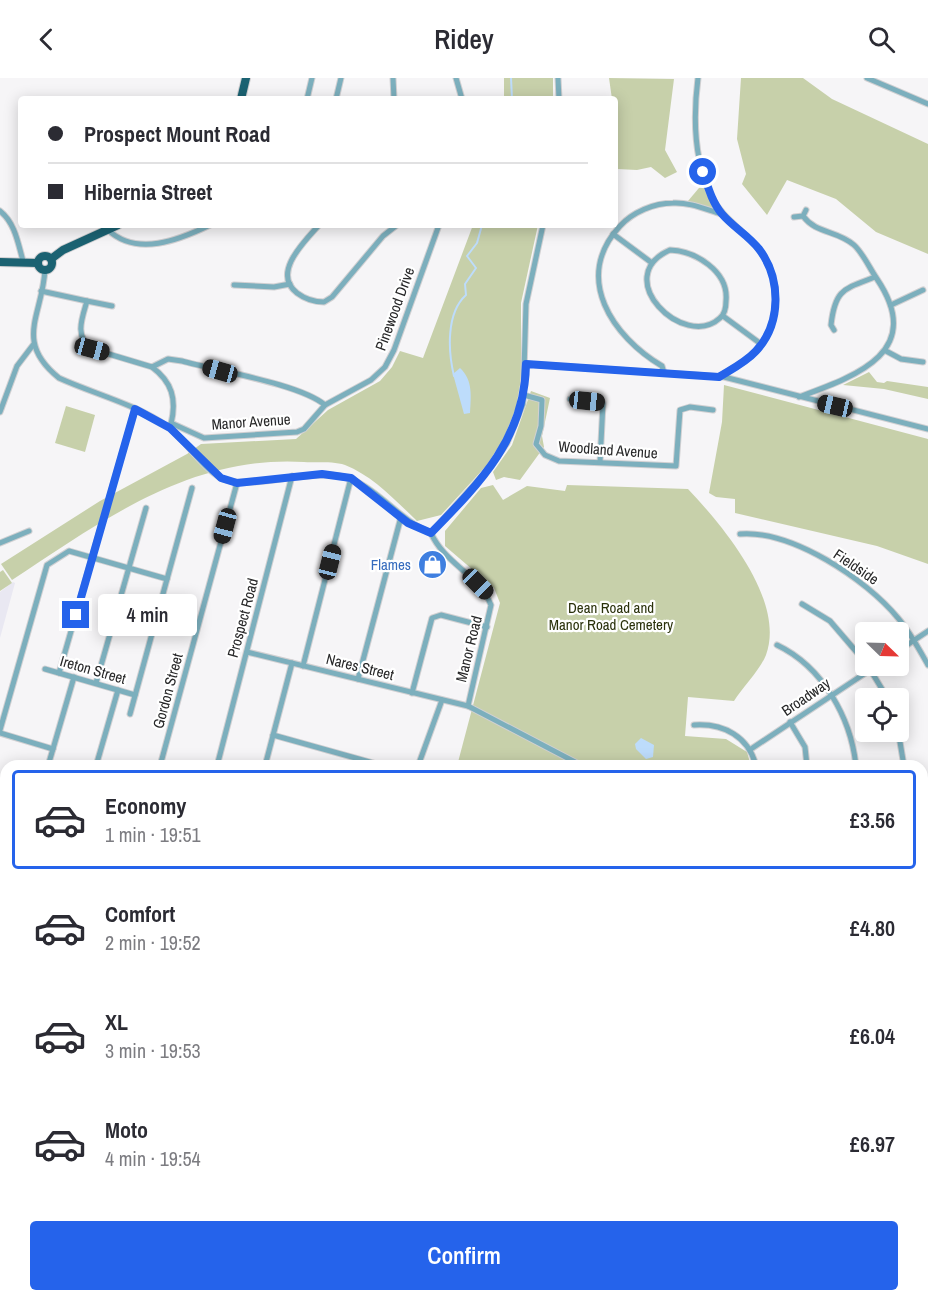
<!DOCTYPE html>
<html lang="en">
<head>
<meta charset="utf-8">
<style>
	body { margin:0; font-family:"Archivo Narrow",sans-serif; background:#f7f7f7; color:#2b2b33; height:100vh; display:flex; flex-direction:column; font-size:22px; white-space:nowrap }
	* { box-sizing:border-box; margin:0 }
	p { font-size:20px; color:#7c7c81 }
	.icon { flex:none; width:33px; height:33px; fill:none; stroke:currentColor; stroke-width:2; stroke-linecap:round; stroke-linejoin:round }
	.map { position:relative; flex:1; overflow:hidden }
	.details { position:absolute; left:0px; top:682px; width:928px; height:542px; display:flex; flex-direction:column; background:#fff; border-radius:18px 18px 0 0; box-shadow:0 3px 15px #0003 }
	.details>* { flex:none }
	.top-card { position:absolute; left:18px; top:18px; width:600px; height:132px; border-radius:6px; box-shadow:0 3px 15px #0003; display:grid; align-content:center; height:132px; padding:0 30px; background:#fff }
	.needle { width:39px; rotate:113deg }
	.fabs { position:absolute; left:855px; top:544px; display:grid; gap:12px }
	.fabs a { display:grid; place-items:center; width:54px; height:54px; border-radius:6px; background:#fff; box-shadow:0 3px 15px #0003; font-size:30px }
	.end { position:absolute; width:27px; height:27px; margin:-14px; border:8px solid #2563eb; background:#fff; box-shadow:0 0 0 3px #fff }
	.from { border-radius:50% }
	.bubble { position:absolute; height:42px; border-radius:6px; background:#fff; box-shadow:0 3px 15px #0003; font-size:20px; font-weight:600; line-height:42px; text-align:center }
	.car { position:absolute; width:18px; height:36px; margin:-18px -9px; border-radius:8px; box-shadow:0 0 4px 2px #0007; background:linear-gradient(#222 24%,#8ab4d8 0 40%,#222 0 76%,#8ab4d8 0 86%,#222 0) }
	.top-card b { display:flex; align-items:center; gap:21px; height:57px; font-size:22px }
	.top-card b+b { border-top:2px solid #e1e1e2 }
	.top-card i { width:15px; height:15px; background:#2b2b33 }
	ul { padding:10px 0 0; list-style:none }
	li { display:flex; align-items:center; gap:18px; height:99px; margin:0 12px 9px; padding:0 18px; border:3px solid transparent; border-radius:6px }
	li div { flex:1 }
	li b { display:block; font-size:22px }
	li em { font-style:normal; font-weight:600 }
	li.selected { border-color:#2563eb }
	li>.icon { width:54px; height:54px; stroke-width:1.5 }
	.primary-button { display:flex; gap:12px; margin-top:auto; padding:12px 30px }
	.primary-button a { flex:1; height:69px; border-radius:6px; background:#2563eb; color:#fff; font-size:24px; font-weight:600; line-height:69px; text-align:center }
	header { display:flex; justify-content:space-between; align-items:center; height:78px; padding:0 30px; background:#fff; font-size:27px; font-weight:600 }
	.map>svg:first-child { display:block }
	.built { fill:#e9e8f2 }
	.green { fill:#c7d0aa }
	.water { fill:#bddcfb }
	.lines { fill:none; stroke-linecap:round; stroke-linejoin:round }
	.stream { stroke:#bddcfb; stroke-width:2 }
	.minor-casing { stroke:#d1d0d2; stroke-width:7 }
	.secondary-casing { stroke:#d1d0d2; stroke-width:9 }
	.primary-casing { stroke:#d1d0d2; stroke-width:10 }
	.trunk-casing { stroke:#d1d0d2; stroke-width:10 }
	.minor { stroke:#7cafbd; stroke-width:5 }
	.secondary { stroke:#368ca1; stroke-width:8 }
	.primary { stroke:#0d7084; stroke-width:8 }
	.trunk { stroke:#1b6272; stroke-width:8 }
	.route { stroke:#2563eb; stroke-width:8 }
	.labels { text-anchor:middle; stroke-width:4.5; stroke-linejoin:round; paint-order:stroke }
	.street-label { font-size:15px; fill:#272728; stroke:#fff }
	.shop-label { font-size:15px; fill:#366cbe; stroke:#fff; text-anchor:end }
	.park-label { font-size:15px; fill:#2a310b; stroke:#fff }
</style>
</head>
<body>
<header><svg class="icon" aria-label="back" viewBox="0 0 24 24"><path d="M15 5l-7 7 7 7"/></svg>Ridey<svg class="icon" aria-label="search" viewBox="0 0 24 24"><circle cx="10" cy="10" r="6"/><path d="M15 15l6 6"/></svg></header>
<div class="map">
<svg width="928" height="1223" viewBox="0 0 928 1223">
	<rect width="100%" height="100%" fill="#f6f5f7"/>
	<g class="built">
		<path d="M13,504l2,1 -15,55v-46z"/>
		<path d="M6,1202v16h21l4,5h-29l-2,-16z"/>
	</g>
	<g class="green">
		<rect x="504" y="0" width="49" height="21"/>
		<path d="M609,0l65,1 -9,71 12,22 -12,6 -14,-11 -14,3 -20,-1 -2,4v-74h-3z"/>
		<path d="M741,0h62l29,21 96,45v110l-52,-22 -40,-33 -49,-19 -20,35 -25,-31 4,-10 -9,-35z"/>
		<path d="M704,104l10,28 -26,-9z"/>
		<path d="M473,147h65l-17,78v76l-5,29 -13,32 -17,26 -45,49 -24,6c-21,-20 -44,-45 -72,-56 -12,-4 -29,-2 -41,-3 -114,-7 -202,59 -292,118l-11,-16 99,-63 87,-47 14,-10 95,-5 32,-29 52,-29 12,-14 8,-16 23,7z"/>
		<path d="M869,294l8,10 7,1 3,-2 41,6v12l-44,-10 -41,-4z"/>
		<path d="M724,307l204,54v125l-51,-18 -142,-33v-14l-19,-2 -7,-4 13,-71z"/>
		<path d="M531,313l19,7 -8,38 2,11 -24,33 -16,-3 -8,3 -3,-8 19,-27z"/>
		<path d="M66,328l29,9 -10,37 -30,-9z"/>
		<path d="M493,407l10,15 24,-14 38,5 2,-6 121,4c34,36 98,111 78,166 -6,15 -23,32 -32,46l-46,-4 -3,39 41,3 21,13 4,14h-151l-7,-3 -15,3h-121l43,-163 -6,-15 -49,-42v-15l36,-43z"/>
		<path d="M3,492l9,13 -12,8v-19z"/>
		<path d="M928,847v376h-124l1,-5h117v-369z"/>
	</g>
	<g class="water">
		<path d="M460,290c13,12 11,28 10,45l-6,1 -11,-40z"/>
		<path d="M641,660l13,7 -1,12 -7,2 -10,-10 -1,-5z"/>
		<path d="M928,1204v19h-48l6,-5h36l1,-12z"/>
	</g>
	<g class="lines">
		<g class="stream">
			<path d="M511,0l1,21"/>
			<path d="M454,298c-6,-25 -8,-63 12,-81l-1,-11 11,-16 -9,-12 10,-13 5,-18"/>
			<path d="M922,878l6,-3"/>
			<path d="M922,1029l6,17"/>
		</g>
		<defs>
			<g id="minor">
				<path d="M393,0l1,21"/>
				<path d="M456,0l6,21"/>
				<path d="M558,0l1,21"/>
				<path d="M698,0c-5,39 -4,82 13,118 11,22 31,33 46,51 24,28 25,73 1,102 -10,12 -25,19 -38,27"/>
				<path d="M867,0l61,26"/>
				<path d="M307,21l5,-21"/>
				<path d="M336,21l5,-21"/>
				<path d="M0,133c15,12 18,32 23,50"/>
				<path d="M794,139l9,-1 3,-6"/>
				<path d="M319,147c-14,16 -48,48 -22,68 8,6 18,9 27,9l8,-5 51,-61 14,-11"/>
				<path d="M108,152c29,27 71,10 102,-5"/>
				<path d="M613,156l39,29"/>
				<path d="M670,172c25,1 59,21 56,51 0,5 -1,13 -6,17 -36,33 -111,-41 -50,-68z"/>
				<path d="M45,191c-2,46 -32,72 14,109 35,16 77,26 109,49 19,14 32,39 53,51 25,13 85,-8 118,-2 35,6 57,43 92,57 13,30 48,42 60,72l-23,101 109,57 2,3"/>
				<path d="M234,207l40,2 16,-3"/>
				<path d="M41,213l46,10c-5,17 -13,36 5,48l60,18 16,-8 14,2c36,10 118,23 143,44"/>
				<path d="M87,223l25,5"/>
				<path d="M891,227l32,-15"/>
				<path d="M723,238l38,28"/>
				<path d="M834,252l-3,-5c4,-36 13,-36 44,-48"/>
				<path d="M886,273l15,8 22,3"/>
				<path d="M526,286l198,13 204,52"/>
				<path d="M152,289c20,15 25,32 19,57"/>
				<path d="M664,295l-2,-7c-49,-29 -90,-88 -42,-140 13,-14 34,-23 53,-23 17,-1 34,7 49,11"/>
				<path d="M524,317l18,5 -1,26 -5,18 9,11 14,6 117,5 4,-56 10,-3 23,3"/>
				<path d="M799,319c57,-21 127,-45 78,-118 -7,-10 -14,-26 -23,-34 -17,-15 -38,-11 -51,-29"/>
				<path d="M570,321l33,4 -3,59"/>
				<path d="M0,334l17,-46 16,-21"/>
				<path d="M171,345l33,15 93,-6 7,-3 21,-24 46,-25 14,-13 9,-17 45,-125"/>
				<path d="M431,455l59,-66 17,-24 16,-39 3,-100 17,-79"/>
				<path d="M740,456c52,-4 126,45 158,84 12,14 21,31 30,47"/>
				<path d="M0,465l29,-12"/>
				<path d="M802,526l28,17 36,42"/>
				<path d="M777,567c46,22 74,73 79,121"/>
				<path d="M898,573l30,-20"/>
				<path d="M247,574l221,54"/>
				<path d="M303,588l48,-188"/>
				<path d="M868,588l20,33"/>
				<path d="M45,591l90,26"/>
				<path d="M59,595l76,-264"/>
				<path d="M358,601l43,-162"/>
				<path d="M96,605l50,-175"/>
				<path d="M412,615l20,-75 9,-3 46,12"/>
				<path d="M130,636l62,-226"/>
				<path d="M790,644l15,25 2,19"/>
				<path d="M694,647c30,-2 55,12 62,41"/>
				<path d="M0,652l47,-165 22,-14 98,28"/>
				<path d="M898,652l6,36"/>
				<path d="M0,655l53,16"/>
				<path d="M273,657l111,31"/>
				<path d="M751,671l125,-83"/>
				<path d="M48,688l26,-89"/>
				<path d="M96,688l22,-76"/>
				<path d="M160,688l77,-283"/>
				<path d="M217,688l75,-290"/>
				<path d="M265,688l27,-103"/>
				<path d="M418,688l24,-66"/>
				<path d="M922,779l6,1"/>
				<path d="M922,798l6,4"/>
				<path d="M0,826l6,9"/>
				<path d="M922,845l6,-1"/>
				<path d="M0,875l6,-6"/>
				<path d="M0,923l6,-6"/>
				<path d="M0,949l6,5"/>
				<path d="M0,1050l6,-5"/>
				<path d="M0,1154l6,-6"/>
				<path d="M0,1204l6,-6"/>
				<path d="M274,1218l4,5"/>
				<path d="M337,1218l5,5"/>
				<path d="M421,1218l12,5"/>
				<path d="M720,1218l5,5"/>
				<path d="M50,1223l5,-5"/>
				<path d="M99,1223l5,-5"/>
				<path d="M136,1223l6,-5"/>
				<path d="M316,1223l4,-5"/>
				<path d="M745,1223v-5"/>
				<path d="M799,1223l1,-5"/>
			</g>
			<g id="secondary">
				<path d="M0,1178l6,7"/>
				<path d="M37,1218l4,5"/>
			</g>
			<g id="primary">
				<path d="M0,1017l6,-5"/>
				<path d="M593,1218l10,5"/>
			</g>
			<g id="trunk">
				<path d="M241,21l5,-21"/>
				<circle cx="45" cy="185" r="7"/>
				<path d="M51,181l12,-9 55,-25"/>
				<path d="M0,184l38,1"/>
			</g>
		</defs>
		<use href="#minor" class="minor-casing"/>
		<use href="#secondary" class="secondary-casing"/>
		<use href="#primary" class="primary-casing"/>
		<use href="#trunk" class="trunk-casing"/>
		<use href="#minor" class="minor"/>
		<use href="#secondary" class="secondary"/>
		<use href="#primary" class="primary"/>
		<use href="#trunk" class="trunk"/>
	</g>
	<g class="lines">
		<path class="route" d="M76,537l59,-206 35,19 51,50 16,5 85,-9 29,4 57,45 23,10c49,-50 94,-95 95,-169l193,13c13,-8 27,-15 37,-26 26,-28 25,-73 3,-102 -11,-14 -26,-22 -37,-35 -10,-12 -14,-27 -19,-42"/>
	</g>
	<defs>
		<symbol id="shop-disc" viewBox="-11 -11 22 22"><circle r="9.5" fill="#3f7fe0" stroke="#fff"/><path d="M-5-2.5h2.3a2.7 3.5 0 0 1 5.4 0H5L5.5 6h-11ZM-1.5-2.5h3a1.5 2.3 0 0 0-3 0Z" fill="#fff"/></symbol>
	</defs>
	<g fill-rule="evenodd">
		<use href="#shop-disc" x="416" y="470" width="33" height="33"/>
	</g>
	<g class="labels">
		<g class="street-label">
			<text transform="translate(395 231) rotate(-70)" y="5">Pinewood Drive</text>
			<text transform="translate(251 344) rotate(-4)" y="5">Manor Avenue</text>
			<text transform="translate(608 372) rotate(4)" y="5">Woodland Avenue</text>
			<text transform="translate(856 489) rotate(34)" y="5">Fieldside</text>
			<text transform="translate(243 540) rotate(-75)" y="5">Prospect Road</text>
			<text transform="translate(469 571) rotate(-76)" y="5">Manor Road</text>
			<text transform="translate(360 589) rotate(14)" y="5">Nares Street</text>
			<text transform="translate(93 592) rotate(16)" y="5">Ireton Street</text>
			<text transform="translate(168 613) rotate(-75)" y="5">Gordon Street</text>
			<text transform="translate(806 619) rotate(-34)" y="5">Broadway</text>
		</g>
		<g class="shop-label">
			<text x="411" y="492">Flames</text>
		</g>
		<g class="park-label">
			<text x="611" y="535">Dean Road and<tspan x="611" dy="17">Manor Road Cemetery</tspan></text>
		</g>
	</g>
</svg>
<div class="fabs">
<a><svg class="needle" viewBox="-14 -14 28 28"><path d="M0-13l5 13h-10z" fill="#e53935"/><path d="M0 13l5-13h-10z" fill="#7c7c81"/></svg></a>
<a><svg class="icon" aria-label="locate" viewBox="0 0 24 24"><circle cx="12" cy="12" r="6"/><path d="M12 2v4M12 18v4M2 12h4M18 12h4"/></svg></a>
</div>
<i class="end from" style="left:703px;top:94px"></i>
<i class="end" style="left:76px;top:537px"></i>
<div class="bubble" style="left:98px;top:516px;width:99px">4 min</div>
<i class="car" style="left:92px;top:271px;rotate:105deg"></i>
<i class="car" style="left:220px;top:293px;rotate:286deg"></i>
<i class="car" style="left:587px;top:323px;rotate:96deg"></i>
<i class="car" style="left:835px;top:328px;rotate:283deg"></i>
<i class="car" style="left:225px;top:448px;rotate:195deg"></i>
<i class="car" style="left:330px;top:484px;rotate:14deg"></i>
<i class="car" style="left:478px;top:506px;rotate:135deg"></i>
<div class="top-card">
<b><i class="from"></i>Prospect Mount Road</b>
<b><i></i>Hibernia Street</b>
</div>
<section class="details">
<ul>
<li class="selected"><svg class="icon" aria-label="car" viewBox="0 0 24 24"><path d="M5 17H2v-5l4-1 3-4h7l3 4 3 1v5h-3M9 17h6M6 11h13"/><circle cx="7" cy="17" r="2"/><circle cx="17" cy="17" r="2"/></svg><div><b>Economy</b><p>1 min · 19:51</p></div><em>£3.56</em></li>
<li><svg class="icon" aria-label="car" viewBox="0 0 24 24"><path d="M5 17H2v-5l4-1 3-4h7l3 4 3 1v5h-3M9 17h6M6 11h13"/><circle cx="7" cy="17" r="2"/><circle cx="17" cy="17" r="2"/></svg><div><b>Comfort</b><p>2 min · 19:52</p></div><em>£4.80</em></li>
<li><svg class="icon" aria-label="car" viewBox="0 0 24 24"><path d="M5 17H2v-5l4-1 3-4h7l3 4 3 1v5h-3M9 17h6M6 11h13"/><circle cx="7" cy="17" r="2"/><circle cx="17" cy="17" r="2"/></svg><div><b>XL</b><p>3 min · 19:53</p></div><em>£6.04</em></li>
<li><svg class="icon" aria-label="car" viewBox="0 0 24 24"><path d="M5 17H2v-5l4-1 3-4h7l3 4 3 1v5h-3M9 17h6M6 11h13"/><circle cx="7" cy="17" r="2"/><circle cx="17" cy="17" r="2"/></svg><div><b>Moto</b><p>4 min · 19:54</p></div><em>£6.97</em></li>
</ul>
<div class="primary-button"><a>Confirm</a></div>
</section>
</div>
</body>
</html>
